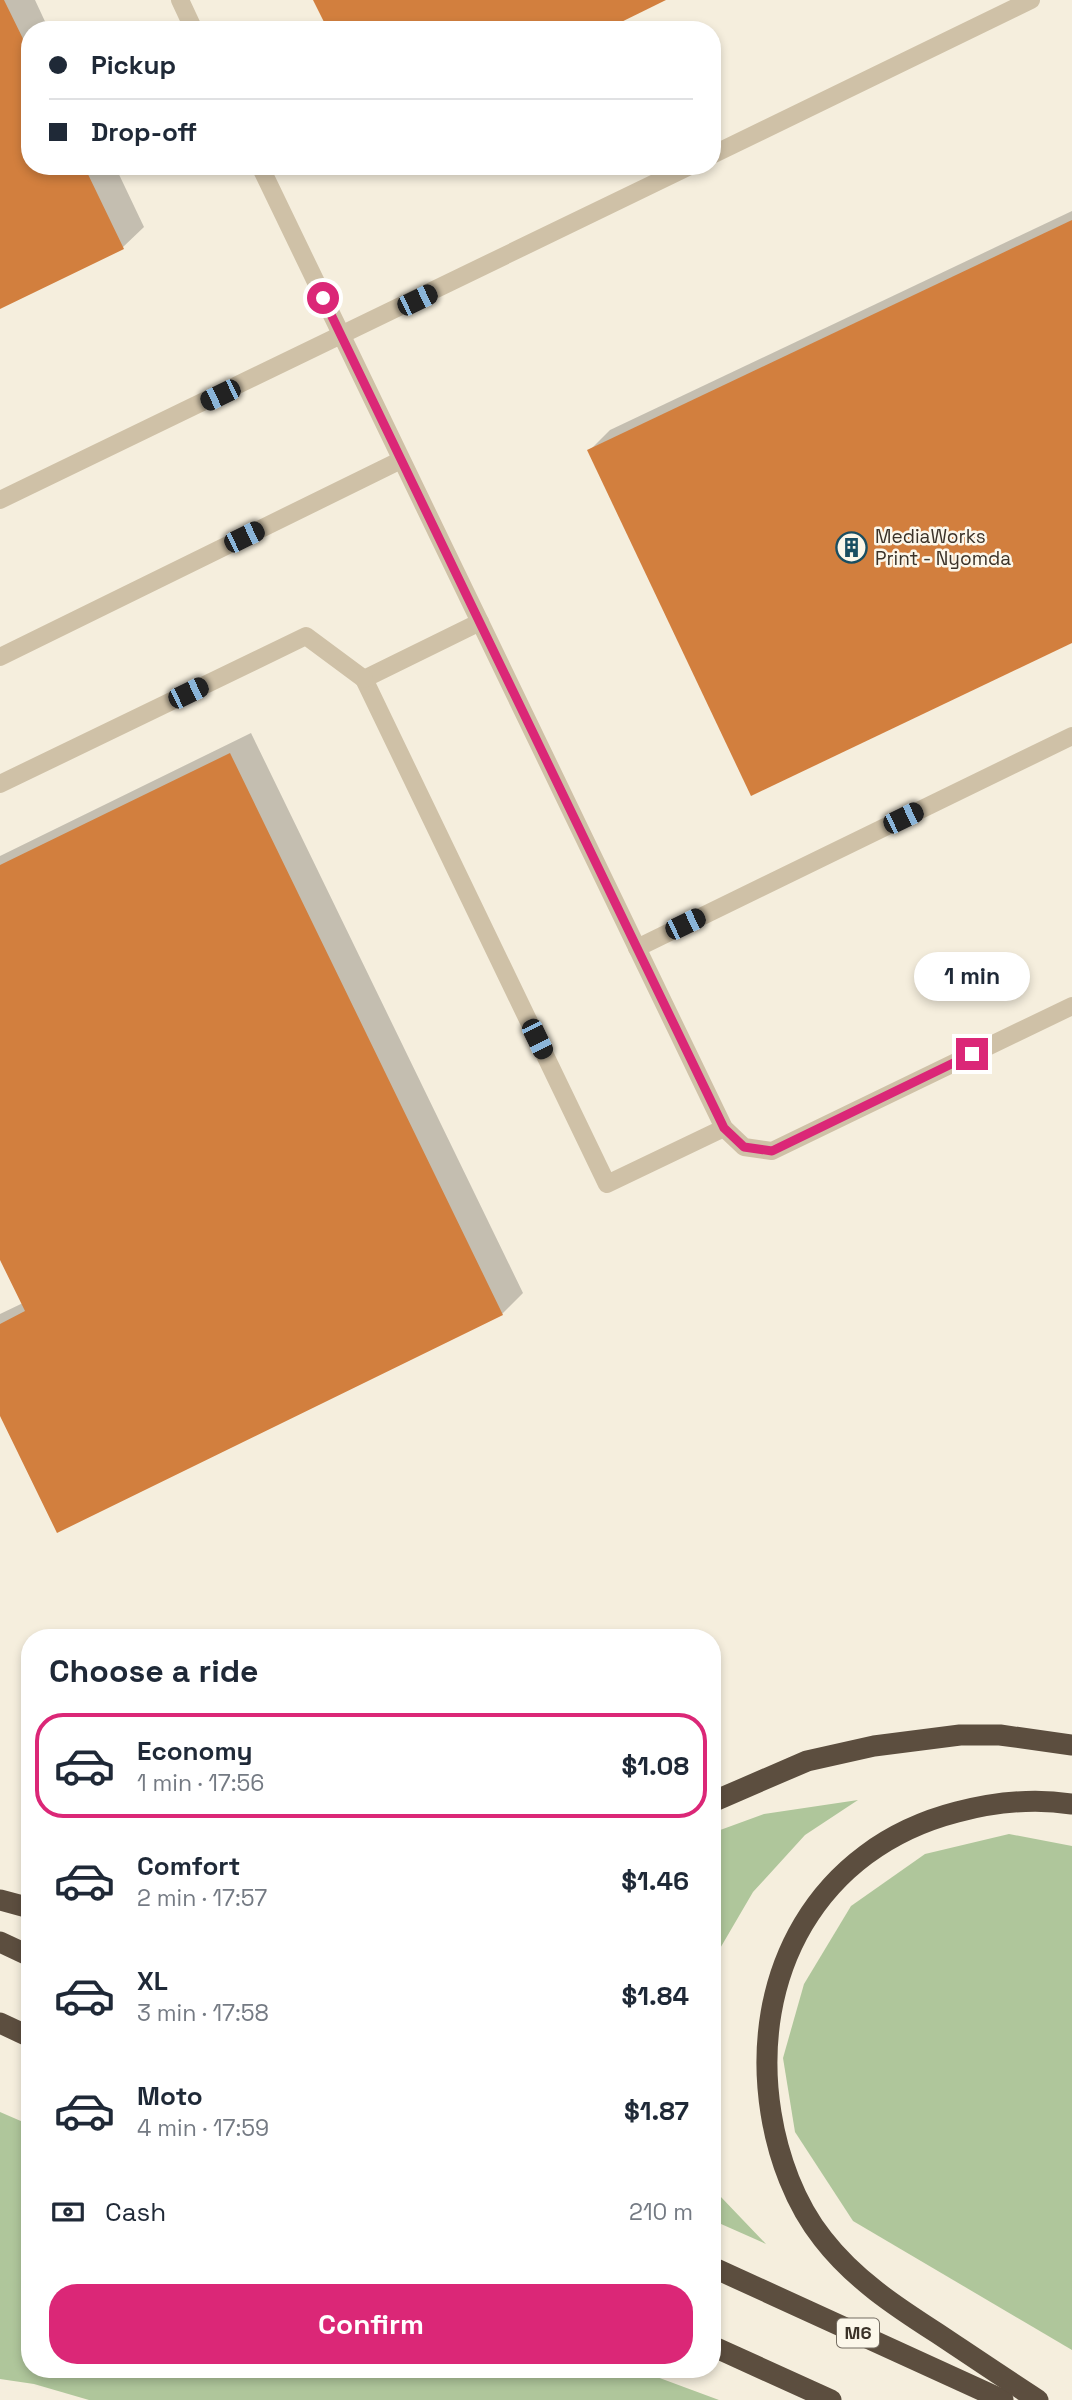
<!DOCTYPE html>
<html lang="en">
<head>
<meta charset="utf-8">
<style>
	body { margin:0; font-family:"Space Grotesk",sans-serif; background:#f6f6f7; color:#1f2937; height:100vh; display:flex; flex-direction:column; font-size:26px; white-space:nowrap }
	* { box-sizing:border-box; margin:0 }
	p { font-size:23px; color:#747a83 }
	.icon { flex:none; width:38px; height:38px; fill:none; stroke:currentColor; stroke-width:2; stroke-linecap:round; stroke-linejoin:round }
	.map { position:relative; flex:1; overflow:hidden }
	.panel { position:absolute; left:21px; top:1629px; width:700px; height:749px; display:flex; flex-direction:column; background:#fff; border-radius:28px; box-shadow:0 4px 10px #0003 }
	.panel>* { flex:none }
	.guide { position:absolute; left:21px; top:21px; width:700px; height:154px; border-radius:28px; box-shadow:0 4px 10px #0003; display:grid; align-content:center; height:154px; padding:0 28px; background:#fff }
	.end { position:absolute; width:32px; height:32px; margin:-16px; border:9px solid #db2777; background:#fff; box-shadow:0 0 0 4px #fff }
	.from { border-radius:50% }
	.bubble { position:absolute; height:49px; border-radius:24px; background:#fff; box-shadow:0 4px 10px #0003; font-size:23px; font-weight:700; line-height:49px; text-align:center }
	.car { position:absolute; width:21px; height:42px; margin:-21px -10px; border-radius:9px; box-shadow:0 0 5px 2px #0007; background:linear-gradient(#222 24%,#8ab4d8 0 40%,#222 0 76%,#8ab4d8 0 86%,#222 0) }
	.guide b { display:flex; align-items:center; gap:24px; height:66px; font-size:26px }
	.guide b+b { border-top:2px solid #e0e1e3 }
	.guide i { width:18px; height:18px; background:#1f2937 }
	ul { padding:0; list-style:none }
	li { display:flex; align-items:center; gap:21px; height:105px; margin:0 14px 10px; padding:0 14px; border:4px solid transparent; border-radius:28px }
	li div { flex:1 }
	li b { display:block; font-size:26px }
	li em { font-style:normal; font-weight:700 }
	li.current { border-color:#db2777 }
	li>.icon { width:63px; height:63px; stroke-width:1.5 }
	h2 { padding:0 28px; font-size:32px; line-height:84px }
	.pay { display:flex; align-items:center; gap:18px; height:77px; padding:0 28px; font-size:26px }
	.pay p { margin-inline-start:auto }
	.primary-button { display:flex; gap:14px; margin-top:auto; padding:14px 28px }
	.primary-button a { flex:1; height:80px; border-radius:28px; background:#db2777; color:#fff; font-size:28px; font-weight:700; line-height:80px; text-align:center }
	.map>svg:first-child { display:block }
	.green { fill:#afc69b }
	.shadow { fill:#0003 }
	.building { fill:#d27f3e }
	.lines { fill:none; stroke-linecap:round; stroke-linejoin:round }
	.lane { stroke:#cfc1a7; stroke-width:18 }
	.highway { stroke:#5c4e3f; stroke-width:21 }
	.route { stroke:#db2777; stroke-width:9 }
	.labels { text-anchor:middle; stroke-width:5; stroke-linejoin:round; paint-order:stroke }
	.shield { fill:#fcf7ea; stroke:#756d62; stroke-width:2 }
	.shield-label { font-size:18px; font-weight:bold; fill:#3b3228 }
	.poi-label { font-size:19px; fill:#3b3228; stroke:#fcf7ea; text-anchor:start }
</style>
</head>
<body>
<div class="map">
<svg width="1072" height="2400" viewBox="0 0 1072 2400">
	<rect width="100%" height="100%" fill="#f5eedd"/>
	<g class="green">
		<path d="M858,1800l-53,35 -52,57 -38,65 -3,12v-136l52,-19z"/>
		<path d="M1009,1834l63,12v504l-219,-129 -58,-89 -12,-74 21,-74 47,-78 74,-52z"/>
		<path d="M0,2112l30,13v245h608l81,30h-630l-55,-16 -34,-5z"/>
		<path d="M712,2165l8,31 46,48 -54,-24z"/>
	</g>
	<g class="shadow">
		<path d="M0,0h35l14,30h-19v136h85l29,61 -21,20 -123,60z"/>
		<path d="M1072,211v430l-483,-190 21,-21z"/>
		<path d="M251,733l272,560 -21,21 -502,98v-98l23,-11 -23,-47v-400z"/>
	</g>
	<g class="building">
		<path d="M0,0h4l26,53v113h54l40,83 -124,60z"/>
		<path d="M313,0h353l-61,30h-277z"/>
		<path d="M1072,220v423l-321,153 -164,-346z"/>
		<path d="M230,753l273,562 -446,218 -57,-117v-92l25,-13 -25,-51v-395z"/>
	</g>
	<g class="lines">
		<g class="lane">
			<path d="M180,0l14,30"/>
			<path d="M712,155l319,-155"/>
			<path d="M260,166l464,962 20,19 28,4 300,-145"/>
			<path d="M0,500l690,-334"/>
			<path d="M480,622l-116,57 243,505 117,-56"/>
			<path d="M0,657l401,-197"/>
			<path d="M0,784l306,-148 58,43"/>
			<path d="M637,948l435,-212"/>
		</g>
		<g class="highway">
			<path d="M712,1802l95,-41 67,-15 86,-11h40l72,10"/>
			<path d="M0,1900l30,8"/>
			<path d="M0,1942l30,14"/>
			<path d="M0,2023l30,14"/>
			<path d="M712,2267l291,133"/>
			<path d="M712,2346l119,54"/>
			<path d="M1038,2400c-34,-22 -68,-45 -101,-67 -42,-27 -83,-54 -114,-94 -28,-35 -45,-82 -52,-126 -22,-138 46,-265 186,-301 38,-10 76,-14 115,-8"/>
		</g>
	</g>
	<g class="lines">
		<path class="route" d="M323,298l401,830 20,19 28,4 200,-97"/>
	</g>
	<defs>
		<symbol id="building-ring" viewBox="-11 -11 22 22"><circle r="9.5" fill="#fcf7ea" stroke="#194e61" stroke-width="1.5"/><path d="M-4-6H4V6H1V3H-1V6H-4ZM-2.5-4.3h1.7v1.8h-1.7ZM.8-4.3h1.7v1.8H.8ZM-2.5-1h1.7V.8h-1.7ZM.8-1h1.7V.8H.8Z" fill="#194e61"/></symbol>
	</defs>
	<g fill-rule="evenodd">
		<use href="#building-ring" x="834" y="530" width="35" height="35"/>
	</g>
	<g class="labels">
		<rect class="shield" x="837" y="2318.5" width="42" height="29" rx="5"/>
		<g class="shield-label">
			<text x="858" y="2339">M6</text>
		</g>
		<g class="poi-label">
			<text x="875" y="543">MediaWorks<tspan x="875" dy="22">Print - Nyomda</tspan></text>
		</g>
	</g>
</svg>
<i class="end from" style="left:323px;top:298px"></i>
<i class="end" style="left:972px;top:1054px"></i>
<div class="bubble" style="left:914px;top:952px;width:116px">1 min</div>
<i class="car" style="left:417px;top:300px;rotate:64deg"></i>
<i class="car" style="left:220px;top:395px;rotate:244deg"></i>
<i class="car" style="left:244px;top:537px;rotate:64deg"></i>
<i class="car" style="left:188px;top:693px;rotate:64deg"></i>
<i class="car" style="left:903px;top:818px;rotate:64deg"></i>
<i class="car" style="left:685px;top:924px;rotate:64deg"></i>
<i class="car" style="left:537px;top:1039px;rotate:154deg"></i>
<div class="guide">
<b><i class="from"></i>Pickup</b>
<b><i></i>Drop-off</b>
</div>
<section class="panel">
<h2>Choose a ride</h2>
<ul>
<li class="current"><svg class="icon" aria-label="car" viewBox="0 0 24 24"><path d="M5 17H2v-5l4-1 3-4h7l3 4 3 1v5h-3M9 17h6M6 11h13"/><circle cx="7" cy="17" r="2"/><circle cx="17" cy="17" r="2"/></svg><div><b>Economy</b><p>1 min · 17:56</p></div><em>$1.08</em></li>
<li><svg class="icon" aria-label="car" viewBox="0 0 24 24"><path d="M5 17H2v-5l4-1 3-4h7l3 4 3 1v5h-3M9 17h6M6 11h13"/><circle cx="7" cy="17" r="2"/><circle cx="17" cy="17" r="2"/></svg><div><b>Comfort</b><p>2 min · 17:57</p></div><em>$1.46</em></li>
<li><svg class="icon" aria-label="car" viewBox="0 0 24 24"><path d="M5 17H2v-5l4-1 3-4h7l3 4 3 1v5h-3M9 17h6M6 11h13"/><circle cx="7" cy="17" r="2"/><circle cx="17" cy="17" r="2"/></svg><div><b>XL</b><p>3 min · 17:58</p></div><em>$1.84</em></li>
<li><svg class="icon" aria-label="car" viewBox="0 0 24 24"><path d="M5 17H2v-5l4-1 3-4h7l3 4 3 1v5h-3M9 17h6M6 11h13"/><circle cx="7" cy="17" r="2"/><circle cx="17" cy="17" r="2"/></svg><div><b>Moto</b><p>4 min · 17:59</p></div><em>$1.87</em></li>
</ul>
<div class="pay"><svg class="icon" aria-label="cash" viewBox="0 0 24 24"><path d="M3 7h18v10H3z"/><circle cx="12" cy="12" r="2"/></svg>Cash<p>210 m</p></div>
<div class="primary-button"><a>Confirm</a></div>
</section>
</div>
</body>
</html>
